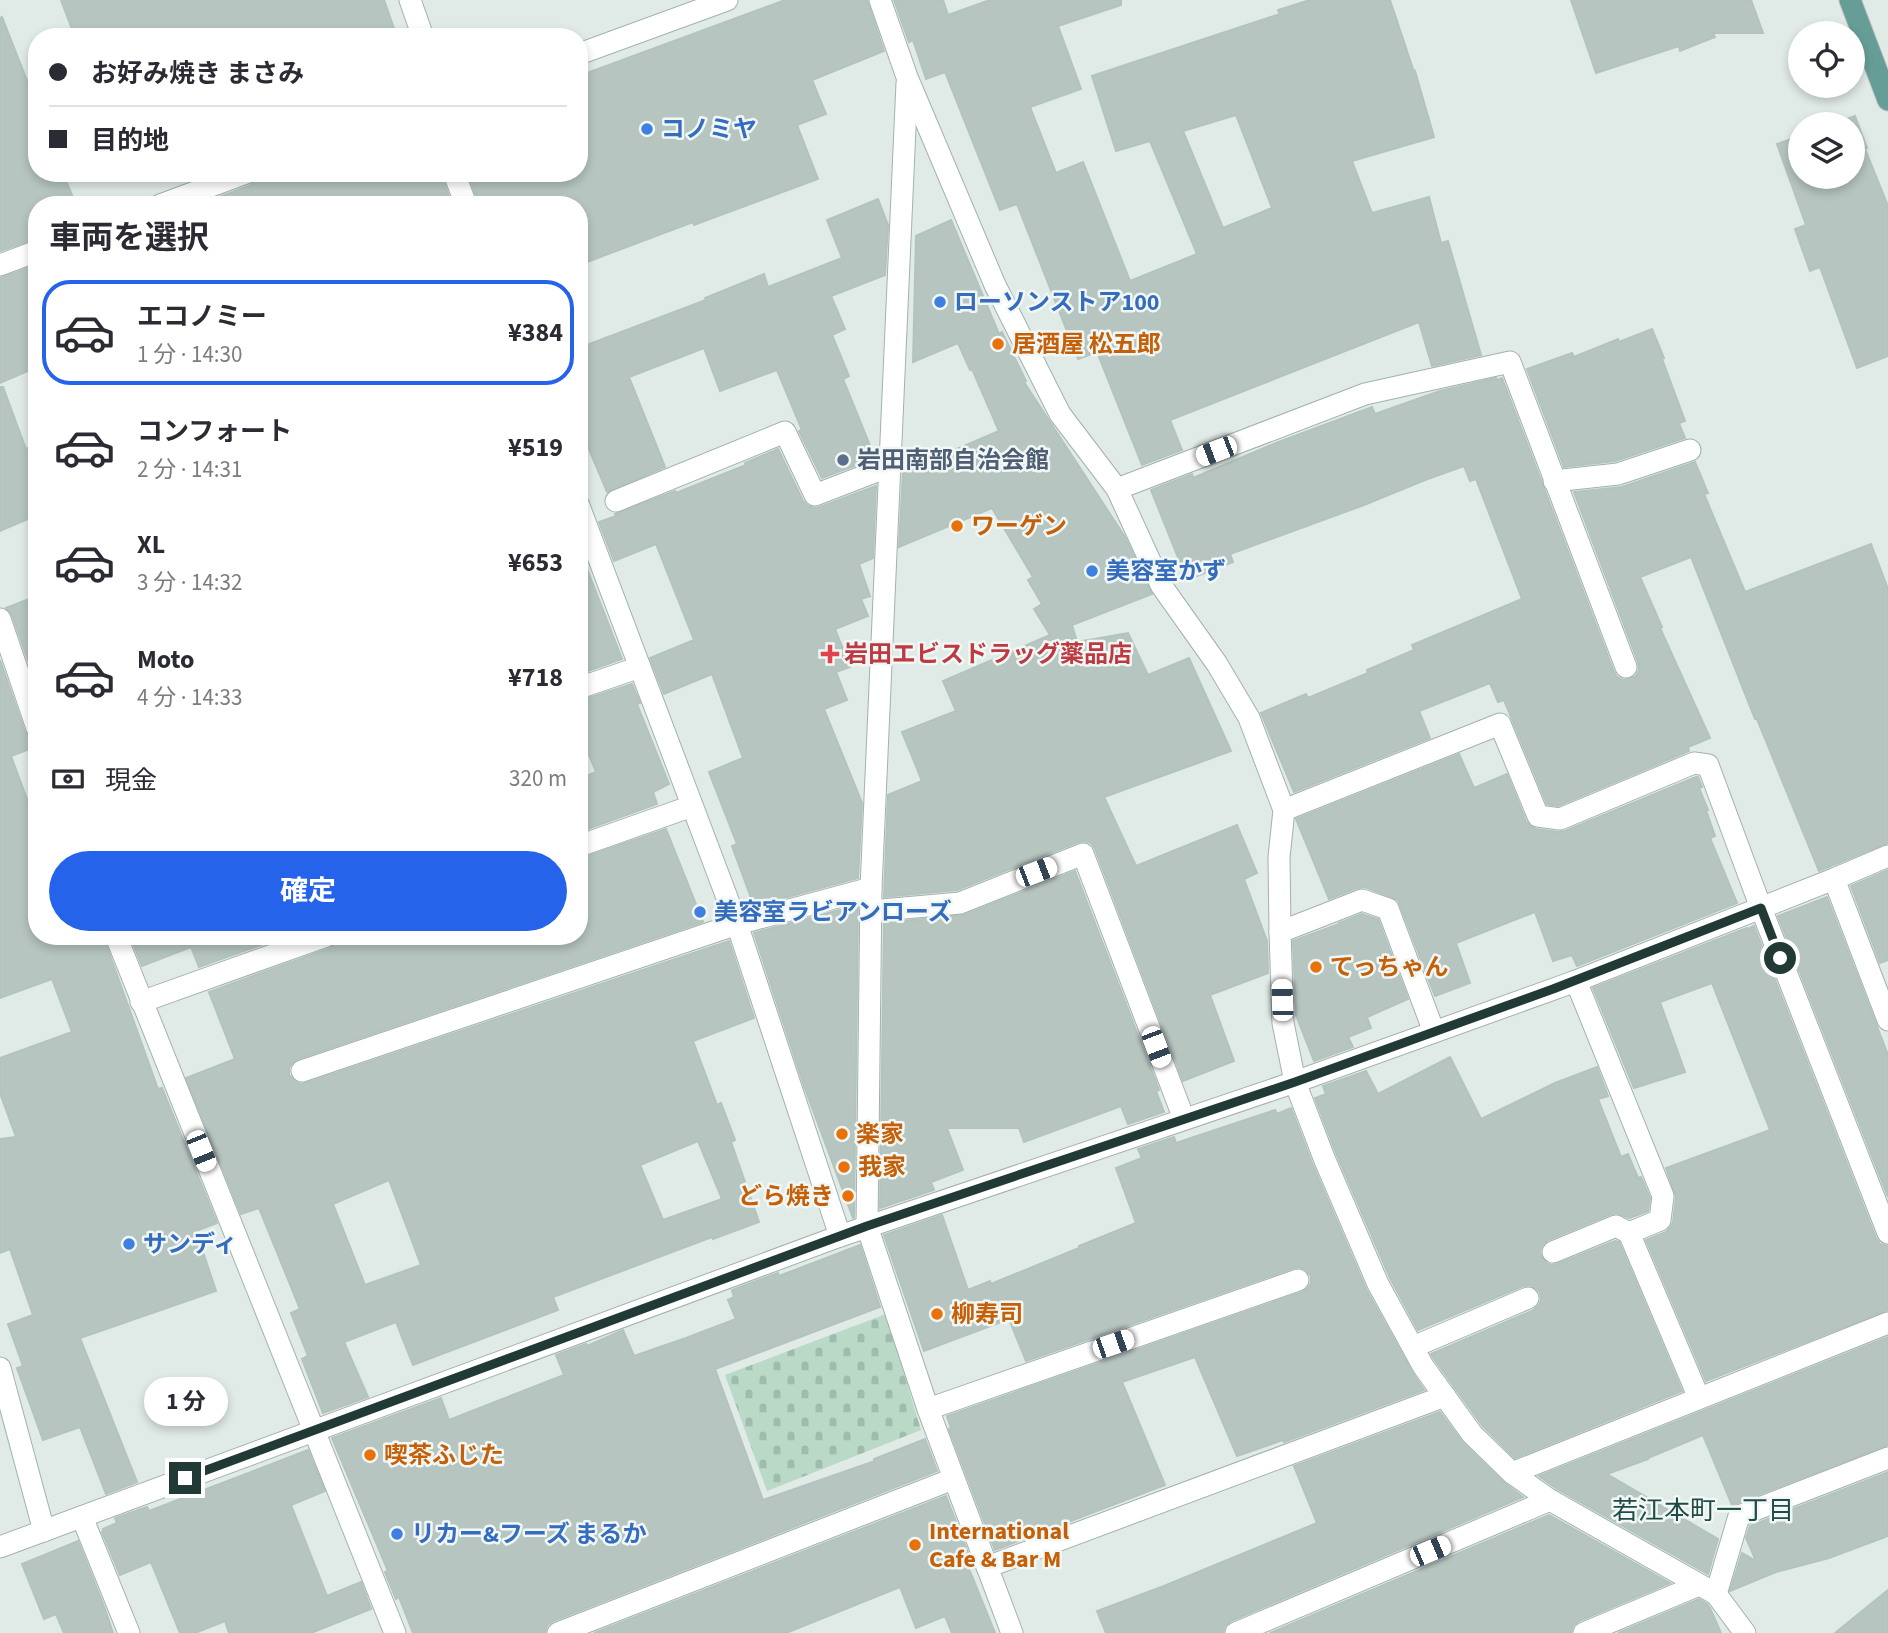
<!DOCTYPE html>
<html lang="ja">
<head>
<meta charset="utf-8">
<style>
	body { margin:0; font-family:"Source Sans 3","Noto Sans JP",sans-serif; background:#f7f7f7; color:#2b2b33; height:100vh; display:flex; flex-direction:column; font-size:26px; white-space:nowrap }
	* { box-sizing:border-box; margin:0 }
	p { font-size:23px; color:#7c7c81 }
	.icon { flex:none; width:38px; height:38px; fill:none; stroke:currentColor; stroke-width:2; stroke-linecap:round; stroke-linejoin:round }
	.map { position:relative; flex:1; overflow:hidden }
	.details { position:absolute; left:28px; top:196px; width:560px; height:749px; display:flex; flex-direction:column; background:#fff; border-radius:28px; box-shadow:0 4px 10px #0003 }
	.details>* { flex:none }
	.top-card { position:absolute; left:28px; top:28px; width:560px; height:154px; border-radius:28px; box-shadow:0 4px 10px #0003; display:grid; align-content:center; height:154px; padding:0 21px; background:#fff }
	.controls { position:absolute; left:1788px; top:21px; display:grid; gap:14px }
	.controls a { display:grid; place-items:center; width:77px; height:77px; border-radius:50%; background:#fff; box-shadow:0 4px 10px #0003; font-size:35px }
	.end { position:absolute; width:32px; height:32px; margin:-16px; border:9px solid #223a36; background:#fff; box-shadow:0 0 0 4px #fff }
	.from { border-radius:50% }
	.bubble { position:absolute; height:49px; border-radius:24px; background:#fff; box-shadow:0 4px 10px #0003; font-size:23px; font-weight:700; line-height:49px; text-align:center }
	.car { position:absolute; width:21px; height:42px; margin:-21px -10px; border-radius:9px; box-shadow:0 0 5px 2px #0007; background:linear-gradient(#fff 24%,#345 0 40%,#fff 0 76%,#345 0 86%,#fff 0) }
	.top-card b { display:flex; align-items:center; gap:24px; height:66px; font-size:26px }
	.top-card b+b { border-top:2px solid #e1e1e2 }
	.top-card i { width:18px; height:18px; background:#2b2b33 }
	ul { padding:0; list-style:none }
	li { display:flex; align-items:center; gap:21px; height:105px; margin:0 14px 10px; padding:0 7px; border:4px solid transparent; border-radius:28px }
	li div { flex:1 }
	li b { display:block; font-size:26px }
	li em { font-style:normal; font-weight:700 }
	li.on { border-color:#2563eb }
	li>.icon { width:63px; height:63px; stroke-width:1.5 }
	h2 { padding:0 21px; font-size:32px; line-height:84px }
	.pay { display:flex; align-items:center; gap:18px; height:77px; padding:0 21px; font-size:26px }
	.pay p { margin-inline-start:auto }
	.action { display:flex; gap:14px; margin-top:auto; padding:14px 21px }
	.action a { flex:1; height:80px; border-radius:42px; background:#2563eb; color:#fff; font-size:28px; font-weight:700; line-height:80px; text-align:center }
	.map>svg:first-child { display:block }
	.cemetery { fill:url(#cemetery-stones) }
	.building { fill:#b6c5c0; stroke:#b3c3bf; stroke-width:2; fill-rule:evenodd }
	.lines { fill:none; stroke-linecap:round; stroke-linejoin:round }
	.street-casing { stroke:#a3b2ae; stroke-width:23 }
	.primary-casing { stroke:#bdc4c3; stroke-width:23 }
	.street { stroke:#fff; stroke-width:21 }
	.primary { stroke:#679d97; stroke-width:21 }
	.route { stroke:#223a36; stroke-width:9 }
	.shop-dot { fill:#3f7fe0; stroke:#f0f7f5; stroke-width:2.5 }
	.food-dot { fill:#e8710a; stroke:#f0f7f5; stroke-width:2.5 }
	.service-dot { fill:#5c6f8a; stroke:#f0f7f5; stroke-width:2.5 }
	.health-dot { fill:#e0444e; stroke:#f0f7f5; stroke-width:2.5 }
	.labels { text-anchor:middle; stroke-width:5; stroke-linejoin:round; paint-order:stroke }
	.shop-label { font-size:24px; font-weight:bold; fill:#366cbe; stroke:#f0f7f5; text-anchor:start }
	.food-label { font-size:24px; font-weight:bold; fill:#c56008; stroke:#f0f7f5; text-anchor:start }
	.service-label { font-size:24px; font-weight:bold; fill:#4e5e75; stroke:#f0f7f5; text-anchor:start }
	.health-label { font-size:24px; font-weight:bold; fill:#be3a42; stroke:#f0f7f5; text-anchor:start }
	.neighbourhood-label { font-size:26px; fill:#1f4a46; stroke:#f0f7f5 }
</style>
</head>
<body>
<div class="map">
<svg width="1888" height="1633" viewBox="0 0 1888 1633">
	<defs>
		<pattern id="cemetery-stones" width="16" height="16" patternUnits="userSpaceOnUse" patternTransform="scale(1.75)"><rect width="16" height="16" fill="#badac7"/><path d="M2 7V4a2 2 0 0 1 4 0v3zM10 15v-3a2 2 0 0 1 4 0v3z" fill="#a0bcac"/></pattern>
	</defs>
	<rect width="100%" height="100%" fill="#e0eae7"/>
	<path class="cemetery" d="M886,1314l35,116 -154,61 -42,-116z"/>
	<g class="building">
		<path d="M61,0h323l13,37h-322z"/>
		<path d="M785,0h82l17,51 -72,29 14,34 -29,11 21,54 -124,46 -1,-3 -114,43v-60h-100l-11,-32h111v-97z"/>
		<path d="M894,0h49l5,15 42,-15h131v5l-63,21 23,63 -51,18 26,66 27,-11 47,119 67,-27 -47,-113 -34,10 -24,-75 188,-62 -2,-4 32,-10h80l24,72 1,-1 19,66 -82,24 20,52 57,-16 12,46 7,-2 33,114 -49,11 -13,-44 -249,98 12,30 -40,15 -45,-113 -19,7 -61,-155 -17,6 -55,-138 -19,7 -13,-39 -4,2zM1236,115l36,93 -49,20 -40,-97z"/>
		<path d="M1571,0h180l12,33h-50l2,4 -35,14 -1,-5 -83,27z"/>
		<path d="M2,17l35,89v67h26l13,32h-39v33l-37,13v-233z"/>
		<path d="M1855,116l12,32 -2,1 23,57v150l-31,12 -37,-101 -10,4 -15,-42 11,-4 -29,-81 24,-8v41h52v-53h-20z"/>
		<path d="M274,173h167l11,32h-254l53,-20 6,-6z"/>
		<path d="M878,199l10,26 -3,50 -54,21 14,33 -13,6 17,41 -6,3 32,79 -53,20 -23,-47 3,-1 -25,-60 -57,21 -16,-43 -75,29 36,90 -58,25 -21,-50 -7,3v-97l127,-48 -1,-2 59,-24 4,13 74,-29 -15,-38z"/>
		<path d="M951,220l48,114 3,-2 24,49 -2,1 101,155 27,57 -80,31 5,17 51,-9 20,42 41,-17 42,93 -127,46 32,69 101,-41 20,48 -13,6 23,62 1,32 -58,22 24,66 -51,20 -88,-232 -4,-6 -7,-2 -6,1 -121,48 -73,7 4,-102 34,-14 -20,-49 54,-21 -13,-30 107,-46 -16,-26 8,-5 -14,-24 5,-3 -41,-69 -93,39 4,-75 96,-41 -27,-62 -2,1 -12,-27 -45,19 3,-126z"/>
		<path d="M37,265v102l-37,16v-105z"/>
		<path d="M1652,329l12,29 -2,1 23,62 -6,2 6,15 -70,23 -51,6 -37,-98 45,-16 2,4 44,-18 1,3z"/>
		<path d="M1496,378l1,2 5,-2 112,294 3,5 6,3 7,-1 6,-3 3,-6 -1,-8 -64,-170 48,-5 73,-25 13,31 -4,1 41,98 126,-48 17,45v254l-69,28 -62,-152h-2l-64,-162 -51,20 22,50 -2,1 50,110 -22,9 1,4 -131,55 -11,-2 -43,-104 -6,2 -8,-19 -71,28 11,27 -136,54 -33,-79 45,-19 2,4 60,-25 -1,-3 47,-20 -2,-5 110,-46 -46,-120 -6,2 -6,-15 -39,14 -61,25 -134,49 3,8 -46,18 -36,-90 41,-16 1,4 83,-35 96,-36 3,7 65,-23z"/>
		<path d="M0,387h3l23,62 11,-5v71l-37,16z"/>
		<path d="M778,449l25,52 4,4 6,3 7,-1 56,-21 -3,72 -14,6 11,32 -9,3 7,17 -33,13 15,38 -14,5 11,28 -23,9 38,94 -4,75 -104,28 -22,-60 5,-2 -28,-72 34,-14 -31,-84 -48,20 -14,-36 44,-18 -38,-96 -42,17 -15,-39 17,-6 -1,-2 60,-23 1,2 70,-28 -1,-2z"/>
		<path d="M582,556l40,103 -43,15v-117z"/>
		<path d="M37,596v90l-25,-71 -6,-7z"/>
		<path d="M0,660l25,72 4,6 8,3v5l-26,10 26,70v110h66l55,153 4,-1 55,135 -21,8 20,60 -136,47 57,144 -31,12 -26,-67 -37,13 -26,-72 6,-2 -15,-42 25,-9 -23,-66 -10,4v-114l16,-2 -16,-44v-35l72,-26 -20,-53 -52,19z"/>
		<path d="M632,684l8,19 -3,1 32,80 -16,8 4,12 -78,28v-53l17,-7 -17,-42v-29z"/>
		<path d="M1459,754l15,34 33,-14 19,47 4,5 6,3 22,3 7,-1 131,-54h2l4,10 -3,1 9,22h-2l9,26 -5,2 27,65 -160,63 -5,-11 -19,6 -18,-49 -79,31 14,40 -35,13 -37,-96 -33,-13 -8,1 -28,11 -33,-80z"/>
		<path d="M666,829l37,93 -405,137 -6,4 -3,5v7l5,6 6,3 6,-1 423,-142 25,77 -61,23 24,64 4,-2 14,37 -4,2 28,80 -46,17 -1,-2 -159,60 5,13 -145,55 -17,-43 -52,20 24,55 -45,16 -21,-54 6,-3 -17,-43 9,-4 -41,-101 -18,6 -55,-136 49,-19 -26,-67 121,-44 6,-4 3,-8h240v-77zM698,1141l24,58 -59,21 -23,-55zM389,1180l32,85 -56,20 -32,-81z"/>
		<path d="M1888,870v90l-8,3 -29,-77z"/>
		<path d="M1075,871l84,219 -3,1 8,21 -36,12 -7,-18 -97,36 -5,-14h-72l16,42 -32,12 3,8 -54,18 4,-285 80,-8z"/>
		<path d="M1827,897l61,158v142l-110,-281z"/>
		<path d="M858,905l-4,312 -1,1 -49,-132 -50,-153z"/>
		<path d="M1362,914l16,5 30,80 -41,18 4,11 -23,9 5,10 -39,14 -18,-46 -3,-74 46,-17v-1z"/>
		<path d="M1754,926l122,312 4,6 8,2v64l-182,71 -60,-141 20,-8 5,-5 2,-5 3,-25 -10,-29 104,-38 -58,-147 -52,19 25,70 -51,16 -41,-100 154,-60 1,1z"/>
		<path d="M130,936h156l-87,31 -8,-20 -49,19z"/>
		<path d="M1450,1057l31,62 74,-36 42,-16 11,29 -10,3 23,58 7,-3 10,24 3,-1 9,21 -2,13 -18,7 -13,-5 -6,1 -63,26 -6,5 -2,6 1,5 5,7 5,2 6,-1 58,-23 4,1 63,149 -167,67 -33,-33 -48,-66 -3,-5 103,-44 5,-5 2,-5 -1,-8 -4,-4 -6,-3 -7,1 -105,44 -28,-52 -54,-125 -21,-55 11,-4 -3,-8 43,-15 12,23z"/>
		<path d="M1291,1108l21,55 54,126 46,83 12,18 -140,52 -1,-2 -46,16 -42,-99 -73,25 43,103 -170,65 -46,-121 2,-1 -4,-12 355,-124 6,-4 3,-5v-7l-5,-6 -6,-3 -6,1 -268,93 -17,-42 -85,32 -40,-116 58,-20 26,75 22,-9 1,3 88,-36v-2l57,-23 -20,-55 26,-10 -4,-9 36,-12 2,6 99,-33 2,4z"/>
		<path d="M860,1245l20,62 -165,62 48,131 112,-39 -1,-2 51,-20 12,32 -384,150 -6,4 -2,8h-132l-14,-36 -3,2 -11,-27 3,-1 -56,-133 109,-40 8,22 115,-45 -8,-20 30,-11 1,2 36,-16 11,26 52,-18 50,-19 -8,-19 6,-3 -2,-7 46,-17 1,3z"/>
		<path d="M1888,1337v108l-156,60 -29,-70 -55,23v1l-41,15 111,65 -10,35 -151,-85 -18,-13z"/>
		<path d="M1440,1412l23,31 40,39 20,15 -292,124 -6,5 -2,7h-117l-9,-22 67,-25 153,-63 -23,-57z"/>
		<path d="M308,1450l17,41 -34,14 36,91 34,-14 10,27 -60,24h-82l-4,-12 -30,12h-15l-29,-71 -31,13 -18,-43 2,-1 -1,-2 14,-6 -2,-5 32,-11 2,4z"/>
		<path d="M1888,1472v64l-59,22 -53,14 -46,19 12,-38 14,8 -10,-23 4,-12z"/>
		<path d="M946,1496l26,67 -5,1 28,69h-43l-7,-17 -29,12 -16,-41 -114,46h-192z"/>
		<path d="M1549,1515l121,68 -91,38 -6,5 -2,7h-301z"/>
		<path d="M78,1541l27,68 8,24h-49l-8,-19 -12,5 -22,-55z"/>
		<path d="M1888,1590v43h-53z"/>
		<path d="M1699,1599l8,5 3,4 11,25h-103z"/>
	</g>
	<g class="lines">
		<defs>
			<g id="street">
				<path d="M410,0l13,37"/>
				<path d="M880,0l27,77 88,208 65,129 57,75 44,96 56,79 32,54 35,92 -5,47 1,75 3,91 12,59 29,76 54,126 45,82 49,68 40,39 38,27 166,94 29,39"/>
				<path d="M579,54l148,-54"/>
				<path d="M907,83l-36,805 -4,338 61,183 84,224"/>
				<path d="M454,173l12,32"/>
				<path d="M160,205l86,-32"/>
				<path d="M0,265l37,-14"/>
				<path d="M1554,481l64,-7 72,-24"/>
				<path d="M1117,489l248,-95 145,-32 116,305"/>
				<path d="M616,501l169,-69 30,63 75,-29"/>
				<path d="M579,506l158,418 103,312"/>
				<path d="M0,619l37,109"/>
				<path d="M579,688l61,-21"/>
				<path d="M1284,810l216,-86 38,92 22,3 134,-56 14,2 53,143 127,325"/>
				<path d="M579,846l113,-40"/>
				<path d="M1834,879l54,141"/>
				<path d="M871,911l89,-8 123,-49 101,265"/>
				<path d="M1280,932l82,-32 26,9 46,123"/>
				<path d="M116,936c91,233 188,464 279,697"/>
				<path d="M1576,981l87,215 -3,24 -31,13 70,165"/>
				<path d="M141,1002l185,-66"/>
				<path d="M302,1071l435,-147 134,-36"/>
				<path d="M1553,1252l63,-26 13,7"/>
				<path d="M1413,1347l115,-49"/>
				<path d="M0,1368l44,163"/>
				<path d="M928,1409l370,-129"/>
				<path d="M1512,1473l376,-150"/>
				<path d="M82,1517l47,116"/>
				<path d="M0,1547l840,-311 455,-154 281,-101 258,-102 54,-23"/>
				<path d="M987,1567l458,-171"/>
				<path d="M1716,1594l23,-78 149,-58"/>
				<path d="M558,1633l395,-154"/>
				<path d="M1236,1633l314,-133"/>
				<path d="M1584,1633l115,-48"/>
			</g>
			<path id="primary" d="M1850,0l38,100"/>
		</defs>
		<use href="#street" class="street-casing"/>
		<use href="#primary" class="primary-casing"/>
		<use href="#street" class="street"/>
		<use href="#primary" class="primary"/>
	</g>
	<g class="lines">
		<path class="route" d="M185,1478l682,-252 428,-144 258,-93 208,-81 19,50"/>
	</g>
	<g class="shop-dot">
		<circle cx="647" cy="129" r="7"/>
		<circle cx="940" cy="302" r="7"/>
		<circle cx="1092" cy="571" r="7"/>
		<circle cx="700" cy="912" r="7"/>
		<circle cx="129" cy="1244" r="7"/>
		<circle cx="397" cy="1534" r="7"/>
	</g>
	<g class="food-dot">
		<circle cx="998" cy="344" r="7"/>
		<circle cx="957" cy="526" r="7"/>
		<circle cx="1316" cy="967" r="7"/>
		<circle cx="842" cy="1134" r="7"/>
		<circle cx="844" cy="1167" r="7"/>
		<circle cx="848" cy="1196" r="7"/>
		<circle cx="937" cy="1314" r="7"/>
		<circle cx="370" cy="1455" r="7"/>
		<circle cx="915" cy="1545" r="7"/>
	</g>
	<circle class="service-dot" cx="843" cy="460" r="7"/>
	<path class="health-dot" d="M826.5 643.5h7v7h7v7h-7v7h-7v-7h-7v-7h7z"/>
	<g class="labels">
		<g class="shop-label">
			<text x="661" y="137">コノミヤ</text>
			<text x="954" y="310">ローソンストア100</text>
			<text x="1106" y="579">美容室かず</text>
			<text x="714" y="920">美容室ラビアンローズ</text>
			<text x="143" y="1252">サンディ</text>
			<text x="411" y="1542">リカー&amp;フーズ まるか</text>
		</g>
		<g class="food-label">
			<text x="1012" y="352">居酒屋 松五郎</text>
			<text x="971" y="534">ワーゲン</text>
			<text x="1330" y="975">てっちゃん</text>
			<text x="856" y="1142">楽家</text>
			<text x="858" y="1175">我家</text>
			<text x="834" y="1204" text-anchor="end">どら焼き</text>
			<text x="951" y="1322">柳寿司</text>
			<text x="384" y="1463">喫茶ふじた</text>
			<text x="929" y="1539">International<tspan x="929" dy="28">Cafe &amp; Bar M</tspan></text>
		</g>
		<g class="service-label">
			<text x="857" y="468">岩田南部自治会館</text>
		</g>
		<g class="health-label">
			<text x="844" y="662">岩田エビスドラッグ薬品店</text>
		</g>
		<g class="neighbourhood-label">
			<text x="1703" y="1519">若江本町一丁目</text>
		</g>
	</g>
</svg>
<div class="controls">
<a><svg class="icon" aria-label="locate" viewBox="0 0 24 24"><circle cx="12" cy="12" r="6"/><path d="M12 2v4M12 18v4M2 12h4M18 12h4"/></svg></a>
<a><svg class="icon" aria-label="layers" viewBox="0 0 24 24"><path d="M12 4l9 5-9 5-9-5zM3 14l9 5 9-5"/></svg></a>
</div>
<i class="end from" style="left:1780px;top:958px"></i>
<i class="end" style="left:185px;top:1478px"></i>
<div class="bubble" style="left:144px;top:1377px;width:84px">1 分</div>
<i class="car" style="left:1216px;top:451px;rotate:249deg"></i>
<i class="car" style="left:1036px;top:872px;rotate:69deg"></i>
<i class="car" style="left:1282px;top:1000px;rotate:358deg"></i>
<i class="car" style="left:1156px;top:1047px;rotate:159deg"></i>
<i class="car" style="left:201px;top:1151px;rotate:158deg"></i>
<i class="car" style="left:1113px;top:1344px;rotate:71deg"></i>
<i class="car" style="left:1430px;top:1551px;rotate:67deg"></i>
<div class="top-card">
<b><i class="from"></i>お好み焼き まさみ</b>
<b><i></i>目的地</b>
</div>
<section class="details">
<h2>車両を選択</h2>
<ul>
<li class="on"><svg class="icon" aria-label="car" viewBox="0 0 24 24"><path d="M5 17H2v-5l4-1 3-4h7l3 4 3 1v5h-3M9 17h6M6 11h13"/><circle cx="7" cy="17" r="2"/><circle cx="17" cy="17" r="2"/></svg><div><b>エコノミー</b><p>1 分 · 14:30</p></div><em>¥384</em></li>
<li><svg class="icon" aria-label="car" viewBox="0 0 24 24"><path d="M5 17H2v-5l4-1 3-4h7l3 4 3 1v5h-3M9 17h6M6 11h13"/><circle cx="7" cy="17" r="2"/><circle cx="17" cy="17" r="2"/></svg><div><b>コンフォート</b><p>2 分 · 14:31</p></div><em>¥519</em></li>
<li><svg class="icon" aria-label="car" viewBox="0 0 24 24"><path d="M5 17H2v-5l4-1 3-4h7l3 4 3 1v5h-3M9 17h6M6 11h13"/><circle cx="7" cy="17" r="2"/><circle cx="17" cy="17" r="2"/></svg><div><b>XL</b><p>3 分 · 14:32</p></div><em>¥653</em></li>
<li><svg class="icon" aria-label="car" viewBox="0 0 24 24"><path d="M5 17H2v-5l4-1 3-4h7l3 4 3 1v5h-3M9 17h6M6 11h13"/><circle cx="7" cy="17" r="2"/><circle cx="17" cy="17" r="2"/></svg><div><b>Moto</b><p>4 分 · 14:33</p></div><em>¥718</em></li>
</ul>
<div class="pay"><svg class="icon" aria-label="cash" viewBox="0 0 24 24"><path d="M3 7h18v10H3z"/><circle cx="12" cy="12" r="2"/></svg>現金<p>320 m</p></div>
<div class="action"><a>確定</a></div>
</section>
</div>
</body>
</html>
